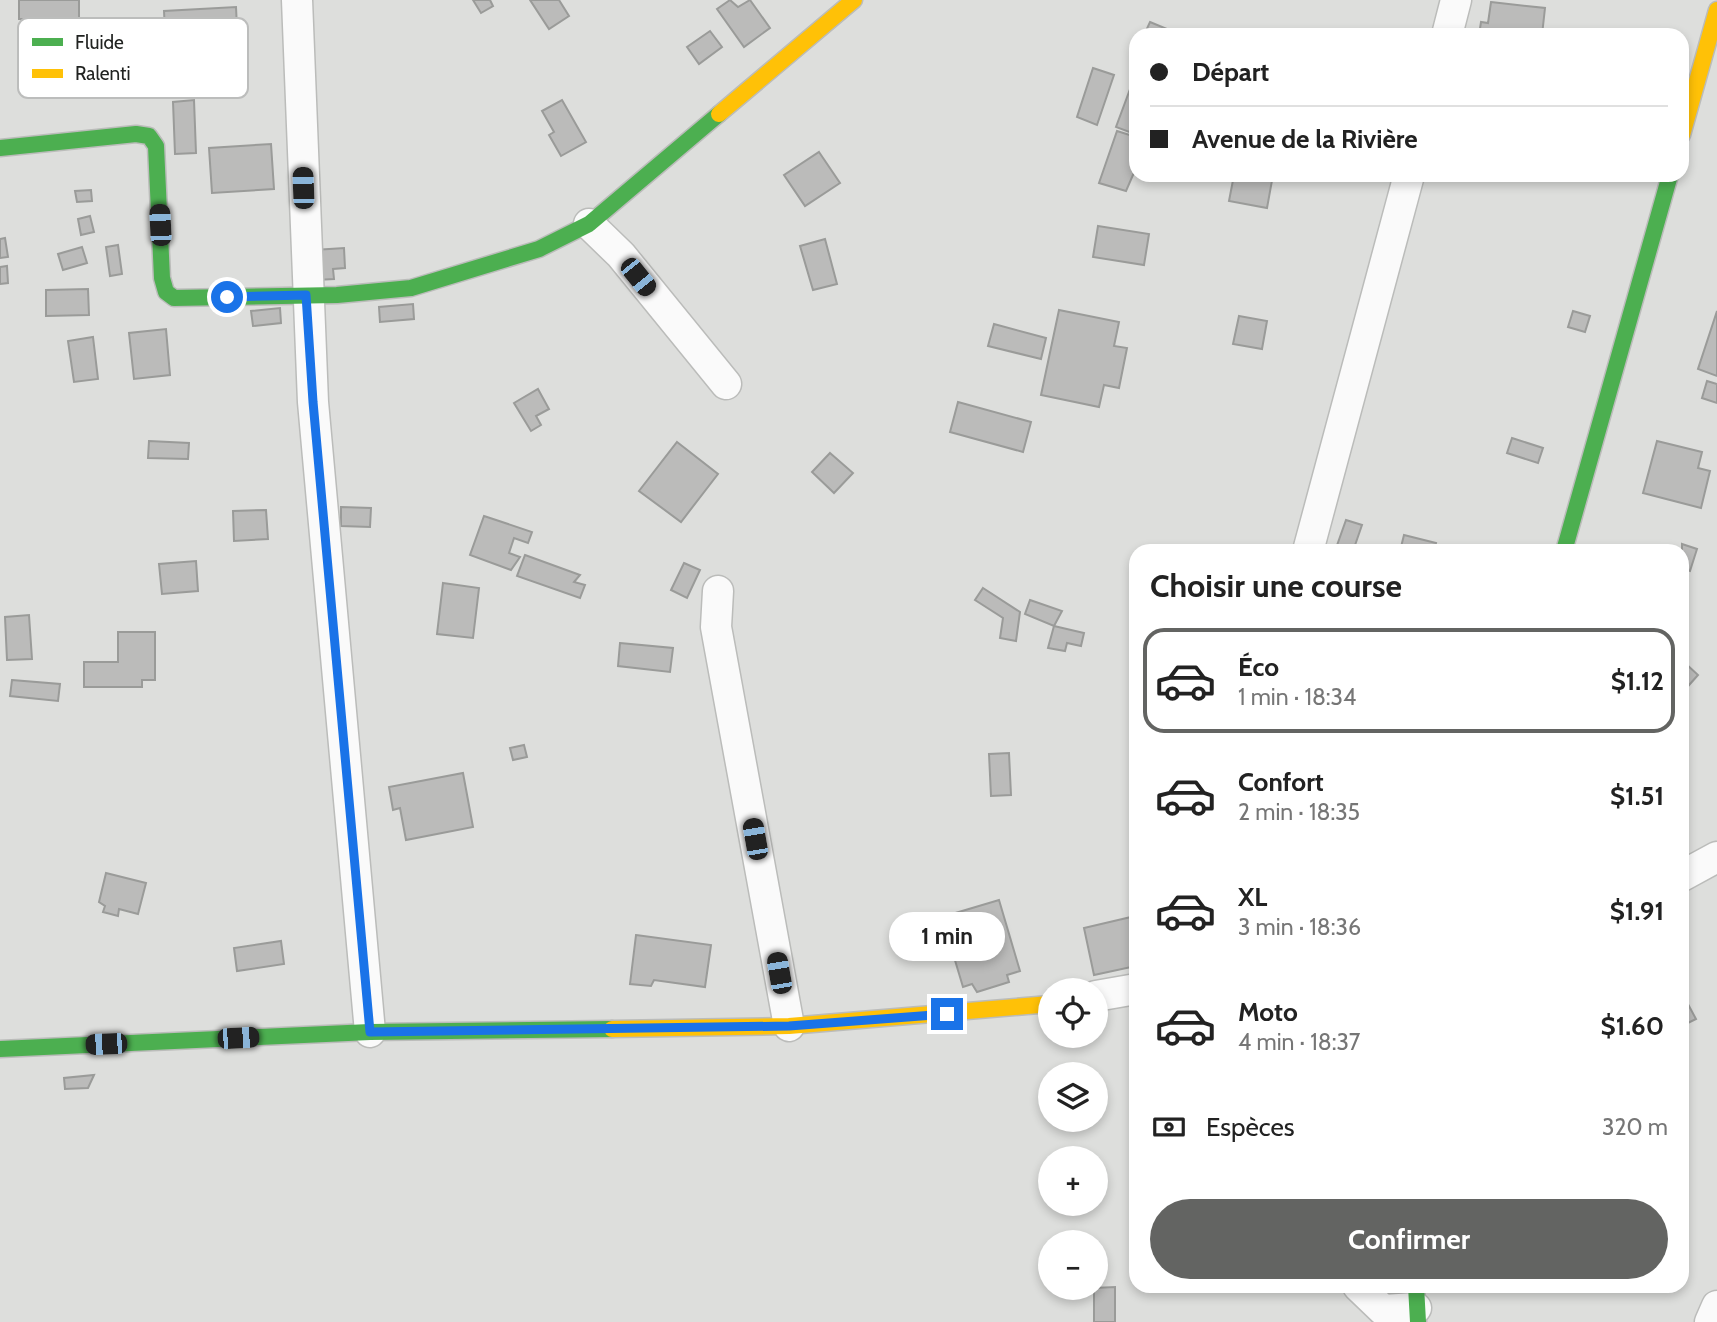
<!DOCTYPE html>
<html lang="fr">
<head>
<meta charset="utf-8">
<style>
	body { margin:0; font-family:Cabin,sans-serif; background:#f2f2f2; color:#222; height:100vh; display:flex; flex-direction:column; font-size:26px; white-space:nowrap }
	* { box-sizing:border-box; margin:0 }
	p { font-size:23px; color:#767676 }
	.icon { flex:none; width:38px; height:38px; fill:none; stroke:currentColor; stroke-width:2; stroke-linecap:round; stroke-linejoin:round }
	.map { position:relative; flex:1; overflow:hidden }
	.drawer { position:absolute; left:1129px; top:544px; width:560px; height:749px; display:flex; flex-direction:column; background:#fff; border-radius:21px; box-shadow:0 4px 10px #0003 }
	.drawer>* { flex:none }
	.banner { position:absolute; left:1129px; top:28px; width:560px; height:154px; border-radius:21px; box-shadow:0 4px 10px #0003; display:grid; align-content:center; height:154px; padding:0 21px; background:#fff }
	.controls { position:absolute; left:1038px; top:978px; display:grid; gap:14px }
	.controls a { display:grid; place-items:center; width:70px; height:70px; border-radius:50%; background:#fff; box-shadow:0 4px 10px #0003; font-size:35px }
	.end { position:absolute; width:32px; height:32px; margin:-16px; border:9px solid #1a73e8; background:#fff; box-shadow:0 0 0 4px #fff }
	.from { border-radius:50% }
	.bubble { position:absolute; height:49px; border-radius:24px; background:#fff; box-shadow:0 4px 10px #0003; font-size:23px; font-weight:700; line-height:49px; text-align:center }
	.car { position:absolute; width:21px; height:42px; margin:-21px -10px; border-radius:9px; box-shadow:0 0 5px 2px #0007; background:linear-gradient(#222 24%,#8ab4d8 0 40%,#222 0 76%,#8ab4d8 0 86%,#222 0) }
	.banner b { display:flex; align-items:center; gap:24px; height:66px; font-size:26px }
	.banner b+b { border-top:2px solid #e0e0e0 }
	.banner i { width:18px; height:18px; background:#222 }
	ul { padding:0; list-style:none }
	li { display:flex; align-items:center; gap:21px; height:105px; margin:0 14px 10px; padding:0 7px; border:4px solid transparent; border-radius:21px }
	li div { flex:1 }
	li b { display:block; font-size:26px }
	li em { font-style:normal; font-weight:700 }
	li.active { border-color:#636462 }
	li>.icon { width:63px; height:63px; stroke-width:1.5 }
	h2 { padding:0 21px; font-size:32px; line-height:84px }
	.pay { display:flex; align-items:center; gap:18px; height:77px; padding:0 21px; font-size:26px }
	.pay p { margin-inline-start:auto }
	.action { display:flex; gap:14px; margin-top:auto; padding:14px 21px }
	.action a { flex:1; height:80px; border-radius:42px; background:#636462; color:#fff; font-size:28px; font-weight:700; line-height:80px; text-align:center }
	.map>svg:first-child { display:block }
	.building { fill:#bbbbba; stroke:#9a9b99; stroke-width:2 }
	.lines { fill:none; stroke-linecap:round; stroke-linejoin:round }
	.street-casing { stroke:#bbbcba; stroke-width:33 }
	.fast-casing { stroke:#bbbcba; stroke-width:19 }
	.slow-casing { stroke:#bbbcba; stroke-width:19 }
	.street { stroke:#fafafa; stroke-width:30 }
	.fast { stroke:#4caf50; stroke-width:16 }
	.slow { stroke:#ffc107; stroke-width:16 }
	.route { stroke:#1a73e8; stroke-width:9 }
	.key { fill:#fff; stroke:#bcbdbc; stroke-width:2 }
	.key-label { font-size:19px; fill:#212321 }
</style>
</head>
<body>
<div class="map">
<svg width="1717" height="1322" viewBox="0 0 1717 1322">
	<rect width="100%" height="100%" fill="#dddedc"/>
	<g class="building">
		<rect x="19" y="0" width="60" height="19"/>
		<path d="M473,0h17l3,6 -12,7z"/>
		<path d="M530,0h29l10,16 -20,13z"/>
		<path d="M730,0l8,7 12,-7 20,28 -26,19 -27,-38z"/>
		<path d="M1491,2l54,6 -3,27h-63l2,-13 7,1z"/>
		<path d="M236,7l4,84 -72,3 -4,-83z"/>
		<path d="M1150,22l17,7 -3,6h-20z"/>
		<path d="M710,31l12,16 -23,17 -12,-17z"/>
		<path d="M1093,68l21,7 -17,50 -20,-8z"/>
		<path d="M1136,73v49l-4,11 -16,-6z"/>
		<path d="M194,100l2,53 -21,1 -2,-52z"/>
		<path d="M562,100l24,42 -25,14 -12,-21 5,-3 -12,-21z"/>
		<path d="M1117,131l19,6v31l-10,23 -27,-8z"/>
		<path d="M271,144l3,45 -62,4 -3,-45z"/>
		<path d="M819,152l21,31 -35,23 -21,-31z"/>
		<path d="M1234,175h39l-6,33 -38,-7z"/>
		<path d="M91,190l1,11 -15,1 -2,-11z"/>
		<path d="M90,216l4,16 -13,3 -3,-16z"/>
		<path d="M1098,226l51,8 -5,31 -51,-8z"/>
		<path d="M5,238l3,19 -8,1v-19z"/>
		<path d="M825,239l12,45 -24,6 -13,-44z"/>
		<path d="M118,245l4,29 -12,2 -4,-29z"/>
		<path d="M82,247l5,16 -24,7 -5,-16z"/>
		<path d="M344,248l1,20 -12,1 1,10 -18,1 -2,-30z"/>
		<path d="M7,266l1,17 -8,1v-17z"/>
		<path d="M88,289l1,26 -43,1v-26z"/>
		<path d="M413,304l1,15 -34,3 -1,-15z"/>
		<path d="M280,308l1,15 -28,3 -2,-15z"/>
		<path d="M1059,310l60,12 -5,24 13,2 -8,40 -15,-3 -5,22 -58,-12z"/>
		<path d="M1573,311l17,5 -5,16 -17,-5z"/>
		<path d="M1717,311v65l-19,-7z"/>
		<path d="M1239,316l28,5 -5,28 -29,-5z"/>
		<path d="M994,324l52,14 -5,21 -53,-13z"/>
		<path d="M166,329l4,46 -36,4 -5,-46z"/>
		<path d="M93,337l5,42 -24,3 -6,-41z"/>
		<path d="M1707,381l10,3v19l-15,-5z"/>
		<path d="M538,389l11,20 -13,7 5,9 -10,6 -17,-28z"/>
		<path d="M958,402l73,20 -8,30 -73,-20z"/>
		<path d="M1512,438l31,10 -5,15 -31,-10z"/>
		<path d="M149,441l40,2 -1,16 -40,-1z"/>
		<path d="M1657,441l45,11 -4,16 12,3 -9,37 -58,-15z"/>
		<path d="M677,442l41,32 -37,48 -42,-31z"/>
		<path d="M830,453l23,20 -19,20 -22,-21z"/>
		<path d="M341,507l30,1 -1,19 -29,-1z"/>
		<path d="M266,510l2,29 -34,2 -1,-30z"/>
		<path d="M484,516l48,16 -4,11 -14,-5 -5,15 11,4 -9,13 -41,-15z"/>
		<path d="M1346,520l16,5 -9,26h-18z"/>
		<path d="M1404,535l32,8 -2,8h-34z"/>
		<path d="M1682,544l15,5 -7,22 -8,-3z"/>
		<path d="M525,555l55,20 -6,7 11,3 -5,13 -63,-22z"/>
		<path d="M196,561l2,30 -36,3 -3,-30z"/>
		<path d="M684,563l16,7 -13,28 -16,-8z"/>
		<path d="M443,583l36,5 -6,50 -36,-4z"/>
		<path d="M983,588l37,24 -4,29 -16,-3 3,-20 -28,-18z"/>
		<path d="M1030,600l32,11 -8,15 -29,-12z"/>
		<path d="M29,615l3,44 -25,1 -2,-43z"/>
		<path d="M1054,626l30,7 -3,13 -14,-3 -2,8 -17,-3z"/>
		<path d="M118,632h37v48h-13v7h-58v-25h34z"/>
		<path d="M620,643l53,5 -3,24 -52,-6z"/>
		<path d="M1685,663l13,12 -16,18v-27z"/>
		<path d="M12,680l48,4 -2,17 -48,-5z"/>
		<path d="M524,745l3,12 -14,3 -3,-12z"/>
		<path d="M1009,753l2,42 -20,1 -2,-42z"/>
		<path d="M463,773l10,54 -67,13 -6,-32 -7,2 -4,-23z"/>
		<path d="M106,873l40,10 -8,31 -19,-5 -1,7 -15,-4 2,-6 -6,-4z"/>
		<path d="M999,900l21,71 -13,4 2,7 -32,10 -5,-8 -9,3 -21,-70z"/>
		<path d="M1131,917l5,19v30l-42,9 -10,-47z"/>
		<path d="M636,935l75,10 -6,42 -51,-7 -3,6 -21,-2z"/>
		<path d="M281,941l3,23 -47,7 -3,-23z"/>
		<path d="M1682,993l14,26 -14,7z"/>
		<path d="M94,1075l-6,13 -23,1 -1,-11z"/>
		<path d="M1115,1287v35h-21v-34z"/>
	</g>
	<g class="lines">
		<defs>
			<g id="street">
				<path d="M297,0l16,402 57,630"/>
				<path d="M1447,35l9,-35"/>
				<path d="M589,224l32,31 105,129"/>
				<path d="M1308,551l101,-376"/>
				<path d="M718,591l-2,36 73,399"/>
				<path d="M1682,876l35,-19"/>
				<path d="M1096,996l40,-7"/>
				<path d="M1358,1286l25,24 33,-2"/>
				<path d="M1710,1322l7,-16"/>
			</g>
			<g id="fast">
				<path d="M0,148l136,-14 13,2 7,10 6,132 4,14 8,6 163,-3 74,-7 128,-39 50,-25 130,-110"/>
				<path d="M1564,551l106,-376"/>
				<path d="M0,1049l370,-17 242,-3"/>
				<path d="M1416,1286l2,36"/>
			</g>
			<g id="slow">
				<path d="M719,114l135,-114"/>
				<path d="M1682,135l35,-125"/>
				<path d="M612,1029l177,-3 261,-22"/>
			</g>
		</defs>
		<use href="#street" class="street-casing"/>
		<use href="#fast" class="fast-casing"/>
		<use href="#slow" class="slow-casing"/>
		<use href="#street" class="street"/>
		<use href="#fast" class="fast"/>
		<use href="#slow" class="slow"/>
	</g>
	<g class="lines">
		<path class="route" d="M227,297l79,-2 7,107 57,630 419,-6 158,-12"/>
	</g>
	<rect x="18" y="18" width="230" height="80" rx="10" class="key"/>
	<rect x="32" y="38" width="31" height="8" fill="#4caf50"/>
	<rect x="32" y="69" width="31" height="9" fill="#ffc107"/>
	<g class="key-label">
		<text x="75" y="49">Fluide</text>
		<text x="75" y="80">Ralenti</text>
	</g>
</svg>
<div class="controls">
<a><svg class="icon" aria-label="locate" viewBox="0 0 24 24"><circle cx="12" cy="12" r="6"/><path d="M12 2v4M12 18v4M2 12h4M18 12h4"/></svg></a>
<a><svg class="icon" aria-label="layers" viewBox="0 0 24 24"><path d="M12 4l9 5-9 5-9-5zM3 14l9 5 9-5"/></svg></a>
<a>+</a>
<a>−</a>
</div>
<i class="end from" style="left:227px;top:297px"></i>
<i class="end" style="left:947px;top:1014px"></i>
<div class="bubble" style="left:889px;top:912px;width:116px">1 min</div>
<i class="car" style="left:303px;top:188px;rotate:358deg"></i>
<i class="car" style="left:160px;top:225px;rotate:357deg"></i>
<i class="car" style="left:638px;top:277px;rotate:141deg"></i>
<i class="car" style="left:755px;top:839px;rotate:350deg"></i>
<i class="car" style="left:779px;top:973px;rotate:350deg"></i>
<i class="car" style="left:238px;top:1038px;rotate:87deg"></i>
<i class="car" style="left:106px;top:1044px;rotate:268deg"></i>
<div class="banner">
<b><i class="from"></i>Départ</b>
<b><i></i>Avenue de la Rivière</b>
</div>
<section class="drawer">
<h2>Choisir une course</h2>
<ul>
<li class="active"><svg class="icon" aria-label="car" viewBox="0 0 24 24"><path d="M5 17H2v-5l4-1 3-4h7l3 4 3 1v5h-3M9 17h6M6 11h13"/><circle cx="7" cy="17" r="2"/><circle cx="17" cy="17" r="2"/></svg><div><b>Éco</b><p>1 min · 18:34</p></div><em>$1.12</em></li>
<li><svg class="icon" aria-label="car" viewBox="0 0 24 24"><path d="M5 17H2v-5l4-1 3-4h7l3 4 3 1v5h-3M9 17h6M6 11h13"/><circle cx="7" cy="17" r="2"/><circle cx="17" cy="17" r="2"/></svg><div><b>Confort</b><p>2 min · 18:35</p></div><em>$1.51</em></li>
<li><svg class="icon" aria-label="car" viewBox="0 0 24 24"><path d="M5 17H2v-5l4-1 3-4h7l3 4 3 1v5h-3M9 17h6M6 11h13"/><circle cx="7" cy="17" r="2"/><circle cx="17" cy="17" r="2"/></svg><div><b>XL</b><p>3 min · 18:36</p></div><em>$1.91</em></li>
<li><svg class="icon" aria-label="car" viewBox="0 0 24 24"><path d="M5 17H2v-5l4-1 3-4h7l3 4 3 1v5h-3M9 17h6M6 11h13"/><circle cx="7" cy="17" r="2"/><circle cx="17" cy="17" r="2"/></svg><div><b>Moto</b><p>4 min · 18:37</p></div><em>$1.60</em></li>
</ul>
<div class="pay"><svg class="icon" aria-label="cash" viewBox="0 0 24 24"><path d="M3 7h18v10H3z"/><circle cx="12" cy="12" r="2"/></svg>Espèces<p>320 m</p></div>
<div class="action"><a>Confirmer</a></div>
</section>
</div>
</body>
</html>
